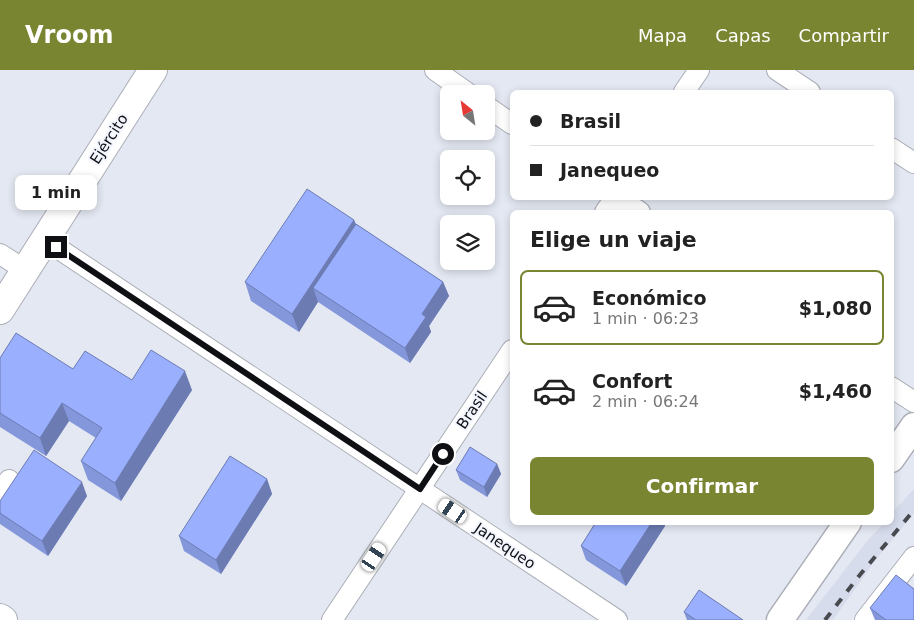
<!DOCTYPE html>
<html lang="es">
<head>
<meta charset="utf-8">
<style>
	body { margin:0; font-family:"DejaVu Sans",sans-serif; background:#f2f2f2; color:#222; height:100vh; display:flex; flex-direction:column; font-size:19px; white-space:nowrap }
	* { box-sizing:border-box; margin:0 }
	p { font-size:16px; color:#767676 }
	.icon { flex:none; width:28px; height:28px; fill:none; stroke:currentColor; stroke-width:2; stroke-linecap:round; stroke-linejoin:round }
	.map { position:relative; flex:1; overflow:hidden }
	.side { position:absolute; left:510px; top:140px; width:384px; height:315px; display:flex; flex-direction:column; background:#fff; border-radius:8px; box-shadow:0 2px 8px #0003 }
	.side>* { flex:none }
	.top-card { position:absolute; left:510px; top:20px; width:384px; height:110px; border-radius:8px; box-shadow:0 2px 8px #0003; display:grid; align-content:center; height:110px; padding:0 20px; background:#fff }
	.needle { width:32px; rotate:330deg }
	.tools { position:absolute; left:440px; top:15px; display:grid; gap:10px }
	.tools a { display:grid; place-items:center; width:55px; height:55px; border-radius:8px; background:#fff; box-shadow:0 2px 8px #0003; font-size:25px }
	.end { position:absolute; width:22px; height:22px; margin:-11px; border:6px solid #0f1014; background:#fff; box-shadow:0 0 0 2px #fff }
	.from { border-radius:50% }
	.bubble { position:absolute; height:35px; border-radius:8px; background:#fff; box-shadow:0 2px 8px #0003; font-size:16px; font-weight:700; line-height:35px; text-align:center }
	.car { position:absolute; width:15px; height:30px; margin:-15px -8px; border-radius:6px; box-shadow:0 0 4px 1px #0007; background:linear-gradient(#fff 24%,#345 0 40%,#fff 0 76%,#345 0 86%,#fff 0) }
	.top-card b { display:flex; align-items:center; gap:18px; height:48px; font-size:19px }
	.top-card b+b { border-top:1px solid #e0e0e0 }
	.top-card i { width:12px; height:12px; background:#222 }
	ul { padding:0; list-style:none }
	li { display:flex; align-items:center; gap:15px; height:75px; margin:0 10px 8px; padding:0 10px; border:2px solid transparent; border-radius:8px }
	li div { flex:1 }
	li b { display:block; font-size:19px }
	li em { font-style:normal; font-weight:700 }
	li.on { border-color:#7a8531 }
	li>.icon { width:45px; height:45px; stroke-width:1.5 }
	h2 { padding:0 20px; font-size:22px; line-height:60px }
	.cta { display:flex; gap:10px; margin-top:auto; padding:10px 20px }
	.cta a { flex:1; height:58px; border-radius:8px; background:#7a8531; color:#fff; font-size:20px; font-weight:700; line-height:58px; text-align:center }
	header { display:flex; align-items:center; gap:30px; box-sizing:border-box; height:70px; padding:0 25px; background:#7a8531; color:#fff }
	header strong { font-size:24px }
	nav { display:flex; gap:28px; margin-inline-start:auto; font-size:18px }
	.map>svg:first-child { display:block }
	.built { fill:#d7dced }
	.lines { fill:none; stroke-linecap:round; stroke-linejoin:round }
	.minor-casing { stroke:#abaeb7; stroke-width:22 }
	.tertiary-casing { stroke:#abaeb7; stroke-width:29 }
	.secondary-casing { stroke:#abaeb7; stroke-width:30 }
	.primary-casing { stroke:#abaeb7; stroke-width:30 }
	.minor { stroke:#fff; stroke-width:20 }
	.tertiary { stroke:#fff; stroke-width:26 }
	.secondary { stroke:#fff; stroke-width:28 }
	.primary { stroke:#fff; stroke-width:28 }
	.rail { stroke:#484a50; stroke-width:4; stroke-dasharray:9 9; stroke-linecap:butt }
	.wall { fill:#8497db }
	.shaded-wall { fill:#6c7bb2 }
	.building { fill:#9ab0ff; stroke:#6c7bb2 }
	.route { stroke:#0f1014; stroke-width:6 }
	.labels { text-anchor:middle; stroke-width:4; stroke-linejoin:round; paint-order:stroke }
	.street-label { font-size:15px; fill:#0f1014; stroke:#f2f5fd }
</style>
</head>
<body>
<header>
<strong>Vroom</strong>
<nav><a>Mapa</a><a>Capas</a><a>Compartir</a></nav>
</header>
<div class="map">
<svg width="914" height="550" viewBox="0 0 914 550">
	<rect width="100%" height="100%" fill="#e4e8f2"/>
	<path class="built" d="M914,419v24l-40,49 -41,58h-27l62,-80 16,-17 7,-1v-8z"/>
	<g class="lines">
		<defs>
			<g id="minor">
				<path d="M435,0l34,24"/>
				<path d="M777,0l33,22"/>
				<path d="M684,22l15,-22"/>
				<path d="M486,36l26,18"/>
				<path d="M891,78l23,15"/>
				<path d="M619,128l21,14"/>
				<path d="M605,142l10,-14"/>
				<path d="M44,169l573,381"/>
				<path d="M0,184l25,16"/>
				<path d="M891,317l23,15"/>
				<path d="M0,424l9,-14"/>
				<path d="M332,550l180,-270"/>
				<path d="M865,550l49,-63"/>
			</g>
			<g id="tertiary">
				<path d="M891,389l23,-33"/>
				<path d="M780,550l68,-98"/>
			</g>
			<path id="secondary" d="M0,240l153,-240"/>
			<path id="primary" d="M0,548l3,2"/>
		</defs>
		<use href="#minor" class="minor-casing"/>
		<use href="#tertiary" class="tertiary-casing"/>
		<use href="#secondary" class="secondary-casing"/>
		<use href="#primary" class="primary-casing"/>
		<use href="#minor" class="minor"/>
		<use href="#tertiary" class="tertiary"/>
		<use href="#secondary" class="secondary"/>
		<use href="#primary" class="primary"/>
		<path class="rail" d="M825,550l34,-44 55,-66"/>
	</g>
	<g class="wall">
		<path d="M354,150l2,4 87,58 6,14 -20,30 2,6 -21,31 -92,-61 -19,30 -48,-31 -6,-19z"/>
		<path d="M0,288l73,11 59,11 60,10 -71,111 -33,-21 -7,-19 15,-23 -27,-17 -23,35 -46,-29z"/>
		<path d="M497,394l4,10 -14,23 -27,-17 -4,-10z"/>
		<path d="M267,409l5,15 -51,80 -37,-23 -5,-15z"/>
		<path d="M87,426l-39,60 -48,-32v-23z"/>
		<path d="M596,452h68l1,4 -39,60 -40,-26 -5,-14z"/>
		<path d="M870,538l44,12h-39z"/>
		<path d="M684,542l59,8h-56z"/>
	</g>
	<g class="shaded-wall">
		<path d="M354,150l7,18 -48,50 5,14 -19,30 -7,-18z"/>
		<path d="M443,212l6,14 -20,30 2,6 -21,31 -5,-15 17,-34z"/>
		<path d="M185,301l7,19 -71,111 -6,-18z"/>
		<path d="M62,333l7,18 -23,35 -6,-18z"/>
		<path d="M497,394l4,10 -14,23 -3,-10z"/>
		<path d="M267,409l5,15 -51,80 -5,-14z"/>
		<path d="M82,412l5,14 -39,60 -6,-15z"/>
		<path d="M652,452h12l1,4 -39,60 -6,-15z"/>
	</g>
	<g class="building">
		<path d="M307,119l47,31 -62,94 -47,-32z"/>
		<path d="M356,154l87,58 -21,32 4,3 -21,31 -92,-60z"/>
		<path d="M16,263l57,36 12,-18 47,29 19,-30 34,21 -70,112 -34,-22 21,-33 -40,-25 -22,35 -40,-25v-55z"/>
		<path d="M470,377l27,17 -13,23 -28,-17z"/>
		<path d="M34,380l48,32 -40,59 -42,-28v-12z"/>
		<path d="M230,386l37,23 -51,81 -37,-24z"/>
		<path d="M596,452h56l-32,49 -39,-25z"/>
		<path d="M896,505l18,14v31h-28l-16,-12z"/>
		<path d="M699,520l44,30h-47l-12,-8z"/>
	</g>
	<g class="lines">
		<path class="route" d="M56,177l364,242 23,-35"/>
	</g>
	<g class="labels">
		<g class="street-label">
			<text transform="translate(109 69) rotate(-57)" y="5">Ejército</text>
			<text transform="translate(472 340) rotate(-56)" y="5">Brasil</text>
			<text transform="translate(505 476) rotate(34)" y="5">Janequeo</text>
		</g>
	</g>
</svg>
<div class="tools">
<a><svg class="needle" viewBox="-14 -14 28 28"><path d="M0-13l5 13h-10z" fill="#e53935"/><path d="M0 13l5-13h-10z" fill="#767676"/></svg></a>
<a><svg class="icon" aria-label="locate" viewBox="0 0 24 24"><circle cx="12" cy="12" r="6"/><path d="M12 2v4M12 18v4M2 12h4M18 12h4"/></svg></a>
<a><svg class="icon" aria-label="layers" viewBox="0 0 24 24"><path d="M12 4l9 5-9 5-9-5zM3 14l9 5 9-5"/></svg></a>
</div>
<i class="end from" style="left:443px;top:384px"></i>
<i class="end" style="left:56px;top:177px"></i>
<div class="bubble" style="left:15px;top:105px;width:82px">1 min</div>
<i class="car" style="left:453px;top:441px;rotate:304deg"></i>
<i class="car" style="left:374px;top:487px;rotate:34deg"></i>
<div class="top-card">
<b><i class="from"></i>Brasil</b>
<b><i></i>Janequeo</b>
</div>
<section class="side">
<h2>Elige un viaje</h2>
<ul>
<li class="on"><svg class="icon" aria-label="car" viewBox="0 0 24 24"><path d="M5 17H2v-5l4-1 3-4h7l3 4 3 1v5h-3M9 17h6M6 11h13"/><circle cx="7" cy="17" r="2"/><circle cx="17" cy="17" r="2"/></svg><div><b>Económico</b><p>1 min · 06:23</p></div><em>$1,080</em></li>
<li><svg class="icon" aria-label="car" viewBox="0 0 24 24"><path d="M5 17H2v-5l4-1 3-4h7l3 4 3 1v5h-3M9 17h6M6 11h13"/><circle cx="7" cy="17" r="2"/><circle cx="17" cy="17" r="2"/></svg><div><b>Confort</b><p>2 min · 06:24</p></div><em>$1,460</em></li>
</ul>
<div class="cta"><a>Confirmar</a></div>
</section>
</div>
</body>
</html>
